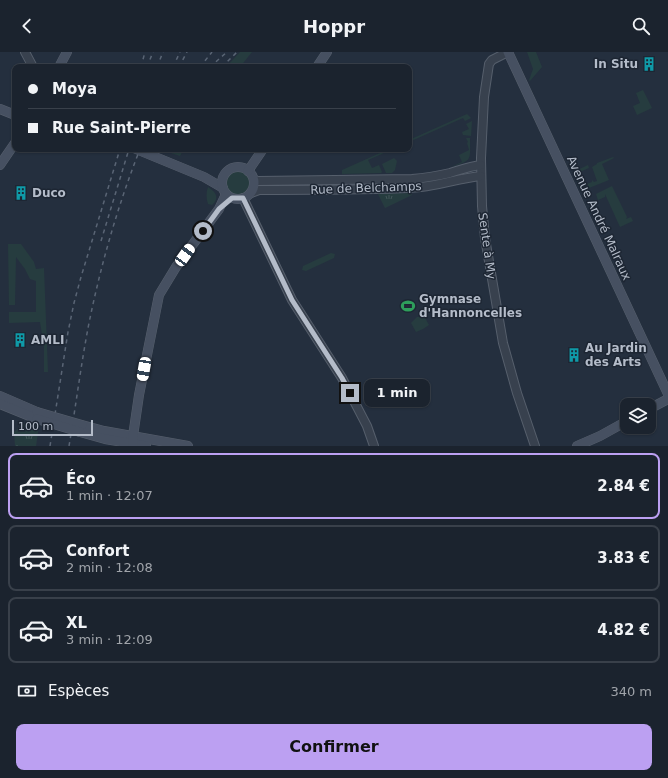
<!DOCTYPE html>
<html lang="fr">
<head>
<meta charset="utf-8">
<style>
	body { margin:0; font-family:"DejaVu Sans",sans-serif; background:#242b36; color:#f1f3f6; height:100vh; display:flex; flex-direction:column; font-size:15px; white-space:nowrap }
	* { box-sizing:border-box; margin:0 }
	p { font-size:13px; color:#a0a4aa }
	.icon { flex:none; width:22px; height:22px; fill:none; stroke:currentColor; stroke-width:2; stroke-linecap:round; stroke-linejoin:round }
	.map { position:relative; height:394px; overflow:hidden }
	.sheet { display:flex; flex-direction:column; background:#1b232e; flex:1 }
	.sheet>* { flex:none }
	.banner { position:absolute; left:12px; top:12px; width:400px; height:88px; border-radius:8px; box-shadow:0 1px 3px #0004,0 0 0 1px #39404a; display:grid; align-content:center; height:88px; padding:0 16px; background:#1b232e }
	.fabs { position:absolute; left:620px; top:346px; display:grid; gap:8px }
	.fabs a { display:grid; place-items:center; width:36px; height:36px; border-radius:8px; background:#1b232e; box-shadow:0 1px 3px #0004,0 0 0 1px #39404a; font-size:20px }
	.scale { position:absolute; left:12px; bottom:10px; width:81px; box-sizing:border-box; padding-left:4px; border:2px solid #b4bcc9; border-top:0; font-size:11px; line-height:14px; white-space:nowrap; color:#b4bcc9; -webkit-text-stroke:3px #1d2633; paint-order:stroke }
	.end { position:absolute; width:18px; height:18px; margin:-9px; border:5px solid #b4bcc9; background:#111; box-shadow:0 0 0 2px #111 }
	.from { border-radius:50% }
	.bubble { position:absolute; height:28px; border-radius:8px; background:#1b232e; box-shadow:0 1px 3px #0004,0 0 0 1px #39404a; font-size:13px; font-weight:800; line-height:28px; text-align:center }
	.car { position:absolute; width:12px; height:24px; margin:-12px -6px; border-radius:5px; box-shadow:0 0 3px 1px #0007; background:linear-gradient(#fff 24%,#345 0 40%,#fff 0 76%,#345 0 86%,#fff 0) }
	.banner b { display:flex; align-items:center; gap:14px; height:38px; font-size:15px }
	.banner b+b { border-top:1px solid #39404a }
	.banner i { width:10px; height:10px; background:#f1f3f6 }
	ul { padding:7px 0 0; list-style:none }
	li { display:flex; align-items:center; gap:12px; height:66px; margin:0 8px 6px; padding:0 8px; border:2px solid #39404a; border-radius:8px }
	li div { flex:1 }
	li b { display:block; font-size:15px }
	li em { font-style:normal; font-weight:800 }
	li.on { border-color:#bca0f2 }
	li>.icon { width:36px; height:36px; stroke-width:1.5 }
	.pay { display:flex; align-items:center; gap:10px; height:44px; padding:0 16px; font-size:15px }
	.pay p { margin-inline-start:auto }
	.cta { display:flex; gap:8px; margin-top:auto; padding:8px 16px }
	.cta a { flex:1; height:46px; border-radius:8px; background:#bca0f2; color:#111; font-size:16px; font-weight:800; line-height:46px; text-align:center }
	header { display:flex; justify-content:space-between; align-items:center; height:52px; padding:0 16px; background:#1b232e; font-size:18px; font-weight:800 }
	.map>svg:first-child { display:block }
	.green { fill:#263c3f }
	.park { fill:url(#park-tufts) }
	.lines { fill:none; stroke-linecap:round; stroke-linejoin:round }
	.tertiary-casing { stroke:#565f6c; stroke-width:10 }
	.secondary-casing { stroke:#565f6c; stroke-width:10 }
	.tertiary { stroke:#38414e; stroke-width:8 }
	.secondary { stroke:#465061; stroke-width:9 }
	.rail { stroke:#5a6575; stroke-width:1.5; stroke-dasharray:4 4; stroke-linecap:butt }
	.secondary-bridge-casing { stroke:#565f6c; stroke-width:10; stroke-linecap:butt }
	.secondary-bridge { stroke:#465061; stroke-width:9 }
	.route { stroke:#b4bcc9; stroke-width:5 }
	.labels { text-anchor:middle; stroke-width:3; stroke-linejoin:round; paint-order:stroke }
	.poi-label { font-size:12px; font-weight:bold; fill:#b4bcc9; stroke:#1d2633; text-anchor:start }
	.street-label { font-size:12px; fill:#b4bcc9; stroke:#1d2633 }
</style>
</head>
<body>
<header><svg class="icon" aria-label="back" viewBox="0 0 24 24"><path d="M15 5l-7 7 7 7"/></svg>Hoppr<svg class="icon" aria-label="search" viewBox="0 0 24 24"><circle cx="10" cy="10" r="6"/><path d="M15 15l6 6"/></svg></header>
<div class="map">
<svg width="668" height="394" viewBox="0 0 668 394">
	<defs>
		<pattern id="park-tufts" width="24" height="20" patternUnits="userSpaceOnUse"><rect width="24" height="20" fill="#263c3f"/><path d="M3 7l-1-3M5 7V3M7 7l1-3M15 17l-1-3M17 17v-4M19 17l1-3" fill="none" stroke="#435659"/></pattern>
	</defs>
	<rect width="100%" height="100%" fill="#242f3e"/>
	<g class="green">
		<path d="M240,0h12l-12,15h-14z"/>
		<path d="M527,0h9l6,15 -12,14 -1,-1 4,-11z"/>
		<path d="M643,38l9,18 -15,7 -4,-9 7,-3 -4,-10z"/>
		<path d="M467,62l4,4 -6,3 -2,-3 -54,24v-2z"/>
		<path d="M472,69l-1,15 -8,-1 -1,-3 7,-3 -3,-5z"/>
		<path d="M466,86h4c0,23 3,22 -19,29l11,-5 -3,-7 10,-5 -2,-7 1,-1z"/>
		<path d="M159,97h25l-4,7z"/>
		<path d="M389,97h4l-25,11 4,8 7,-3 3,7 -1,1 -39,1v-4z"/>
		<path d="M613,105l1,1 -12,6 7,16 -20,8 -2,-4 5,-2v-2l2,2 3,-1 -5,-14 5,-3v-1z"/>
		<path d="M394,106l3,3 -2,9 -3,3h-6l-4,-9z"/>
		<path d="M588,113l1,3 -14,6 5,12h2l3,5 -4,1 -8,-20z"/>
		<circle cx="238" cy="131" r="12"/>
		<path d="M612,134l15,31 -1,2 5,-2 2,4 -13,6 -15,-33v3l-7,3 -2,-6z"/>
		<path d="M208,135c8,5 12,11 4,18l-4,-1c-2,-6 -2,-11 0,-17z"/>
		<path d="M8,192h13l13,18 2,7 8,-1 4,104h-4v-24l-4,-26 -31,1v-11h27v-31l-6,-2 -5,-10 -9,-12 -1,48h-6z"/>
		<path d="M331,201l4,1 -1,4 -28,13 -4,-1 1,-4z"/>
		<path d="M424,264l5,9 -6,4 -7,3 -5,-9 6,-6z"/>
	</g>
	<g class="park">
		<path d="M411,141l1,2 -27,13 -7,-14z"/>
		<path d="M34,371l5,2 -3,21h-21l-1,-14 9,-8z"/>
	</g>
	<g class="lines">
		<defs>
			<g id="tertiary">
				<path d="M25,0l8,15"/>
				<path d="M508,0l-16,8 -3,4 -5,33 -3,61 1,48 3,32 18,105 14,50 18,53"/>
				<path d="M254,128l4,1 154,-2c13,-1 25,-3 38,-6 10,-3 20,-7 31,-8"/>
				<path d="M251,141l8,-3c53,-1 108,1 162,-3 20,-2 39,-9 60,-11"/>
				<path d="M243,146l49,102 50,78 25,48 7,20"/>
			</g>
			<g id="secondary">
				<path d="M508,0l160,342"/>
				<path d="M59,15l8,-15"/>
				<path d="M317,15l10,-15"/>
				<path d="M0,57l15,6"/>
				<path d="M136,97l68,28 19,11"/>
				<path d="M0,113l15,-22"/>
				<circle cx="238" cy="131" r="16"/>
				<path d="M248,119l15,-22"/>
				<path d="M0,344l37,16"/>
				<path d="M0,352l37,15"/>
				<path d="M649,357l19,-10"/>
				<path d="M82,373l22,6 84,15"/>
				<path d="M80,380l25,7 41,7"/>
				<path d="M133,394v-10l6,-41 20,-100 17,-28 43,-58 7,-15"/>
				<path d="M577,394l23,-10 27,-15"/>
			</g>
		</defs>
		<use href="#tertiary" class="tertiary-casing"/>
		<use href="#secondary" class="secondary-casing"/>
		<use href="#tertiary" class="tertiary"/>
		<use href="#secondary" class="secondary"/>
		<g class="rail">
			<path d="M141,15l4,-15"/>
			<path d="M147,15l6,-15"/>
			<path d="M157,15l6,-15"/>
			<path d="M173,15l7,-15"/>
			<path d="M179,15l8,-15"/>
			<path d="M200,15l12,-15"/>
			<path d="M210,15l17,-15"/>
			<path d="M222,15l15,-15"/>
			<path d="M101,189l28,-92"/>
			<path d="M50,394l18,-114 6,-29 7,-26 39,-128"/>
			<path d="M69,394c7,-41 12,-82 20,-123 12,-59 29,-118 51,-174"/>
		</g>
		<defs>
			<g id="secondary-bridge">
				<path d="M37,360l45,13"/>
				<path d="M37,367l43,13"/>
			</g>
		</defs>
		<use href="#secondary-bridge" class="secondary-bridge-casing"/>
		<use href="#secondary-bridge" class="secondary-bridge"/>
	</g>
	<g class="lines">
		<path class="route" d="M203,179l16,-22 13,-11h11l49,102 50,78 8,15"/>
	</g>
	<defs>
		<symbol id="building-bare" viewBox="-9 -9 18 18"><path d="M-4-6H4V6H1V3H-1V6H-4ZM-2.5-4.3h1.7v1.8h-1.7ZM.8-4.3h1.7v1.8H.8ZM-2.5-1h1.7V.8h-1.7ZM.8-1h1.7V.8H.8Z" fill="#0f9aa8" stroke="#1d2633" stroke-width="2.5" paint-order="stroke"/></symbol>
		<symbol id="stadium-bare" viewBox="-9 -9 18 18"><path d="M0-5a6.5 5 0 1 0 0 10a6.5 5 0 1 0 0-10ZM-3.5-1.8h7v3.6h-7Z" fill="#2e9e5b" stroke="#1d2633" stroke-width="2.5" paint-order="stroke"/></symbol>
	</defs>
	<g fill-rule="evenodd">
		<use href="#building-bare" x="639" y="2" width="20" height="20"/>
		<use href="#building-bare" x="11" y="131" width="20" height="20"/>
		<use href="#stadium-bare" x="398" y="244" width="20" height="20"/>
		<use href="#building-bare" x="10" y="278" width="20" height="20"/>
		<use href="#building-bare" x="564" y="293" width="20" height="20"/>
	</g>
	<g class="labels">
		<g class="poi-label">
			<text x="638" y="16" text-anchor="end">In Situ</text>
			<text x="32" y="145">Duco</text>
			<text x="419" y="251">Gymnase<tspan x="419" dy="14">d'Hannoncelles</tspan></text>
			<text x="31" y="292">AMLI</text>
			<text x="585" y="300">Au Jardin<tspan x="585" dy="14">des Arts</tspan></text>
		</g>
		<g class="street-label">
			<text transform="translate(366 136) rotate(-2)" y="4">Rue de Belchamps</text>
			<text transform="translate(599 166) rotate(65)" y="4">Avenue André Malraux</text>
			<text transform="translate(487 194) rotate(82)" y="4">Sente à My</text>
		</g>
	</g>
</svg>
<div class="fabs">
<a><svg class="icon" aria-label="layers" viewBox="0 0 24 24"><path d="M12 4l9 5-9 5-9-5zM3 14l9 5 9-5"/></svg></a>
</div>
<div class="scale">100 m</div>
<i class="end from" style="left:203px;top:179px"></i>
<i class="end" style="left:350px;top:341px"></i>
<div class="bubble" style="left:364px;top:327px;width:66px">1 min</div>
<i class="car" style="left:185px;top:203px;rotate:36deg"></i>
<i class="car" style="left:144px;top:317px;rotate:190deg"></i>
<div class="banner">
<b><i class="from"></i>Moya</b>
<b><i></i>Rue Saint-Pierre</b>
</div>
</div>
<section class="sheet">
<ul>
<li class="on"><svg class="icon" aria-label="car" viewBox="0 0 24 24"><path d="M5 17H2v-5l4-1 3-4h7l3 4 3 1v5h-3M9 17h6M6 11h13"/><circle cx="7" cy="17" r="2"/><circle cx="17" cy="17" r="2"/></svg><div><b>Éco</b><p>1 min · 12:07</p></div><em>2.84 €</em></li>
<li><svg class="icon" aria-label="car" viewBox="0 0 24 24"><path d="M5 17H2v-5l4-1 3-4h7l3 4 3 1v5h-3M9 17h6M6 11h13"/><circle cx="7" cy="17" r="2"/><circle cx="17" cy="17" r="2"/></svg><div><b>Confort</b><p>2 min · 12:08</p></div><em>3.83 €</em></li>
<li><svg class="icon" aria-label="car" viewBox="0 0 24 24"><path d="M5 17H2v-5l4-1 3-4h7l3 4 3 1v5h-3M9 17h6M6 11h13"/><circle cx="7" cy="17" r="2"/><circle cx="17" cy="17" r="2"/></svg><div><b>XL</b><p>3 min · 12:09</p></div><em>4.82 €</em></li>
</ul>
<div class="pay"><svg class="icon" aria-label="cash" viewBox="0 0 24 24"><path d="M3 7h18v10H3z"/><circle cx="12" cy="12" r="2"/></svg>Espèces<p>340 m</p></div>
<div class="cta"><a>Confirmer</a></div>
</section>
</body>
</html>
